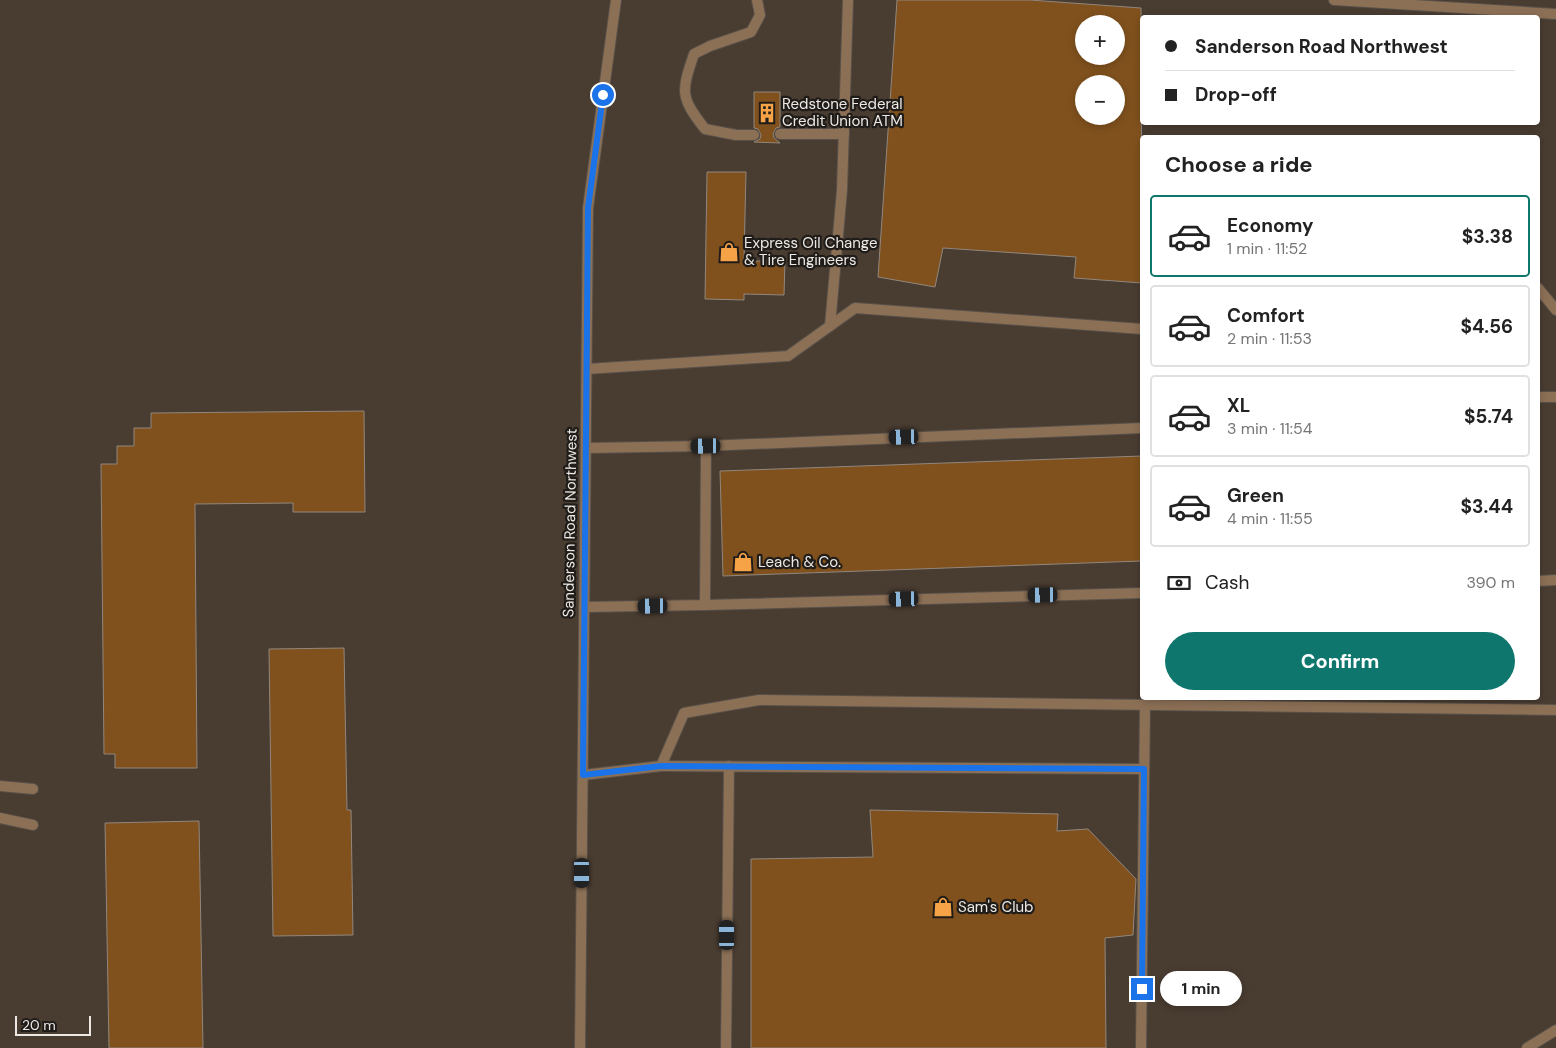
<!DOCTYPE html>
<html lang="en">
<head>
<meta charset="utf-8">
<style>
	body { margin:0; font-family:"DM Sans",sans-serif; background:#f6f6f6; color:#222; height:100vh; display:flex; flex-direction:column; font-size:19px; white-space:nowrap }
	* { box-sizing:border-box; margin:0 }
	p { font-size:16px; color:#767676 }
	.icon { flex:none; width:28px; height:28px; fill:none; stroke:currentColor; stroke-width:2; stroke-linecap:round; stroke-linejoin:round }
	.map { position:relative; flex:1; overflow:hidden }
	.panel { position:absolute; left:1140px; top:135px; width:400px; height:565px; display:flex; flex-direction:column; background:#fff; border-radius:5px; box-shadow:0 2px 8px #0003 }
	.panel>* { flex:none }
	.guide { position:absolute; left:1140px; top:15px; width:400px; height:110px; border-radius:5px; box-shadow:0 2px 8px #0003; display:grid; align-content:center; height:110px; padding:0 25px; background:#fff }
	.tools { position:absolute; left:1075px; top:15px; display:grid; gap:10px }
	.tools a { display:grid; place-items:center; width:50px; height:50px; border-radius:50%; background:#fff; box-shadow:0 2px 8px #0003; font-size:25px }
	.scale { position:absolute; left:15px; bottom:12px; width:76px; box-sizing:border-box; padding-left:5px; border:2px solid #ede8e3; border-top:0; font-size:14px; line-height:18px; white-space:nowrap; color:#ede8e3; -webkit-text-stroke:4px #201c19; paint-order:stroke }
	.end { position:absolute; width:22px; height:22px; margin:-11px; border:6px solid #1a73e8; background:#fff; box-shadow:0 0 0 2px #fff }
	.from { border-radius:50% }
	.bubble { position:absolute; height:35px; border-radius:18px; background:#fff; box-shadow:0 2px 8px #0003; font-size:16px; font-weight:700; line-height:35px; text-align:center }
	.car { position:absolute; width:15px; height:30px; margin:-15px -8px; border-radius:6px; box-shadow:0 0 4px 1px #0007; background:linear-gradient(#222 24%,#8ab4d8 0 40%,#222 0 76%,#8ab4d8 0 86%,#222 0) }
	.guide b { display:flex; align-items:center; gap:18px; height:48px; font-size:19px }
	.guide b+b { border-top:1px solid #e0e0e0 }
	.guide i { width:12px; height:12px; background:#222 }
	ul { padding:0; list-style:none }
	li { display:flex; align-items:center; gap:15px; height:82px; margin:0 10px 8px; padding:0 15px; border:2px solid #e0e0e0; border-radius:5px }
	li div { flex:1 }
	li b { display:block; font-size:19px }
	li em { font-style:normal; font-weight:700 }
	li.current { border-color:#0f766e }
	li>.icon { width:45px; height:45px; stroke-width:1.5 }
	h2 { padding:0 25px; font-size:22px; line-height:60px }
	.pay { display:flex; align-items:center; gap:12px; height:55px; padding:0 25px; font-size:19px }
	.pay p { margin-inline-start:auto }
	.cta { display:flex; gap:10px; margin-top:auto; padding:10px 25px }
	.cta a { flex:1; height:58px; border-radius:30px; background:#0f766e; color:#fff; font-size:20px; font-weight:700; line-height:58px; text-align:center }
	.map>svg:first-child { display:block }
	.built { fill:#493c31; fill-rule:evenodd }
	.building { fill:#80511d; stroke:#91877f; fill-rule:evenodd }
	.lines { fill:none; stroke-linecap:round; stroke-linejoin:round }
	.lane-casing { stroke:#585149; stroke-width:12 }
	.street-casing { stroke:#585149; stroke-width:12 }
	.lane { stroke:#8c7056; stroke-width:10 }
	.street { stroke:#8c7056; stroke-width:10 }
	.route { stroke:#1a73e8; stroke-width:6 }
	.labels { text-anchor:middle; stroke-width:4.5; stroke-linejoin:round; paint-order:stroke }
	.poi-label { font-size:15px; fill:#ede8e3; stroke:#201c19; text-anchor:start }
	.street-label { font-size:15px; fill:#ede8e3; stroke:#201c19 }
</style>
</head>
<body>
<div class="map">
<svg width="1556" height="1048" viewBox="0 0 1556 1048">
	<rect width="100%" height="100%" fill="#3c342c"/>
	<path class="built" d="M0,0h1556v1048h-1556zM1142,18h396v104h-396zM1084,24h32v32h-32zM1084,84h32v32h-32zM1142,138h396v560h-396z"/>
	<g class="building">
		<path d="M897,0h133l111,8 1,275 -68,-5 2,-21 -133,-9 -8,39 -57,-10zM1084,24h32v32h-32zM1084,84h32v32h-32z"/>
		<path d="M754,92h26v35l-4,1 -3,6 1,4 6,5 -26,-1 6,-3 1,-4 -3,-6 -4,-1z"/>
		<path d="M707,172h39l-2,89h41l-1,34 -40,-1v6l-39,-1z"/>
		<path d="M364,411l1,101h-72v-9l-98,1 2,264h-82v-14h-11l-3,-290h16v-18h17v-18h17v-15z"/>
		<path d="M1142,456v105l-419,15 -3,-105z"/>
		<path d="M344,648l3,162h4l2,125 -80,1 -4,-287z"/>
		<path d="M870,810l188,4 -1,17 31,-2 48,50 -3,56 -28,3 1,110h-355v-189l122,-2z"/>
		<path d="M199,821l4,227h-94l-4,-225z"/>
	</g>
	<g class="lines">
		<defs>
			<g id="lane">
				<path d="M1334,0l222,14"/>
				<path d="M780,134h64"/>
				<path d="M754,135h-18l-31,-6c-25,-32 -24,-37 -11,-75l16,-8 41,-14 9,-17 -3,-15"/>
				<path d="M1538,288l18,22"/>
				<path d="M830,326l12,-136 6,-190"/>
				<path d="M587,369l201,-13 67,-48 287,21"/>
				<path d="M1538,397h18"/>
				<path d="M586,448l120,-2 436,-18"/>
				<path d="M1538,581l18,-1"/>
				<path d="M705,605l437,-12"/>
				<path d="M584,607l121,-2 1,-159"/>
				<path d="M661,766l483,3"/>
				<path d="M583,775l78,-9 23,-53 75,-13 797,10"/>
				<path d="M0,786l33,3"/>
				<path d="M0,818l33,7"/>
				<path d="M726,1048l3,-282"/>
				<path d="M1141,1048l4,-343"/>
				<path d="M1527,1048l29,-18"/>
			</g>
			<path id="street" d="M580,1048l8,-840 28,-208"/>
		</defs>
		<use href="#lane" class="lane-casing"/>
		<use href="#street" class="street-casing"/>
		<use href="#lane" class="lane"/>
		<use href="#street" class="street"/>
	</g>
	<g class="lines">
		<path class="route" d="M603,95l-15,113 -5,567 78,-9 483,3 -2,220"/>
	</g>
	<defs>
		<symbol id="building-bare" viewBox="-9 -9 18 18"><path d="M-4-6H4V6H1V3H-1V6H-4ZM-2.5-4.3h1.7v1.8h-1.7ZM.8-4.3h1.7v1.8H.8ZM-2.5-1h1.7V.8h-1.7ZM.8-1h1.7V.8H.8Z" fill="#f6a247" stroke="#201c19" stroke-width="2.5" paint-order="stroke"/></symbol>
		<symbol id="shop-bare" viewBox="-9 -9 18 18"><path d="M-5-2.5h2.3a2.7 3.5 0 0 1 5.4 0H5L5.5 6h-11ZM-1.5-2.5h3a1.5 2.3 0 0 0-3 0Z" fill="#f6a247" stroke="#201c19" stroke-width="2.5" paint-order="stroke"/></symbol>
	</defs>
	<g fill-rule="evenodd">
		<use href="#building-bare" x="753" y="99" width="28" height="28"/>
		<use href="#shop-bare" x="715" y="238" width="28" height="28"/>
		<use href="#shop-bare" x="729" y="548" width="28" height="28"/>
		<use href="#shop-bare" x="929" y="893" width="28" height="28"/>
	</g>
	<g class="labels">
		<g class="poi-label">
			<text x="782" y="109">Redstone Federal<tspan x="782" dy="17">Credit Union ATM</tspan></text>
			<text x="744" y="248">Express Oil Change<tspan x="744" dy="17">&amp; Tire Engineers</tspan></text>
			<text x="758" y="567">Leach &amp; Co.</text>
			<text x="958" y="912">Sam's Club</text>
		</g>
		<g class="street-label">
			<text transform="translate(570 523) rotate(-89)" y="5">Sanderson Road Northwest</text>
		</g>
	</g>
</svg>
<div class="tools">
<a>+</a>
<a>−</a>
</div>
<div class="scale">20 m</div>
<i class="end from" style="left:603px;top:95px"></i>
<i class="end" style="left:1142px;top:989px"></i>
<div class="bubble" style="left:1160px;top:971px;width:82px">1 min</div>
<i class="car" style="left:904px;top:437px;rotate:268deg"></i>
<i class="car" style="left:706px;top:446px;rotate:269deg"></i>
<i class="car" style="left:1043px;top:595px;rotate:269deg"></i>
<i class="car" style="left:904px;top:599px;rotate:268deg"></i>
<i class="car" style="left:653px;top:606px;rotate:269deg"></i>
<i class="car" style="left:582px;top:873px;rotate:180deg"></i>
<i class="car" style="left:727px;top:935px;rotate:0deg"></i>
<div class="guide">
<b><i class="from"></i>Sanderson Road Northwest</b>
<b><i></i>Drop-off</b>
</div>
<section class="panel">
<h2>Choose a ride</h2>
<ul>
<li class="current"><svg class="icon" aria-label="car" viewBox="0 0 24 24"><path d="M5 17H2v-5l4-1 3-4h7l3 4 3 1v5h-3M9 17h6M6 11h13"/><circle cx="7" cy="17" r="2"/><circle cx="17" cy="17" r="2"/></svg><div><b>Economy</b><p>1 min · 11:52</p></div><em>$3.38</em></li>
<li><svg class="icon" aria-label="car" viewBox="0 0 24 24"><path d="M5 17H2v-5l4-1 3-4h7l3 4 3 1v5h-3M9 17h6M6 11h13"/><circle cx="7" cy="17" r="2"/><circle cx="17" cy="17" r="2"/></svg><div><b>Comfort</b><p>2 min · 11:53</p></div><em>$4.56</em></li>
<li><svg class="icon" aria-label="car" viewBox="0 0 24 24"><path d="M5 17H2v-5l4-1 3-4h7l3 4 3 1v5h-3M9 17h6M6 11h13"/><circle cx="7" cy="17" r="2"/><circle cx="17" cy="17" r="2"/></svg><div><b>XL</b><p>3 min · 11:54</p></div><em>$5.74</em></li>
<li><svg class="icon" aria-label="car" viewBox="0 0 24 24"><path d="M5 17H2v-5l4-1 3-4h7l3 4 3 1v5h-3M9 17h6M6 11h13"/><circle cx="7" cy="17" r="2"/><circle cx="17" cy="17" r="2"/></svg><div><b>Green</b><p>4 min · 11:55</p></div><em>$3.44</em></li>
</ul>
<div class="pay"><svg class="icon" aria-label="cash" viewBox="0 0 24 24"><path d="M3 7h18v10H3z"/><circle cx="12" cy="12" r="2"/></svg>Cash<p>390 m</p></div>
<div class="cta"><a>Confirm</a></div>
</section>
</div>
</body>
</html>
